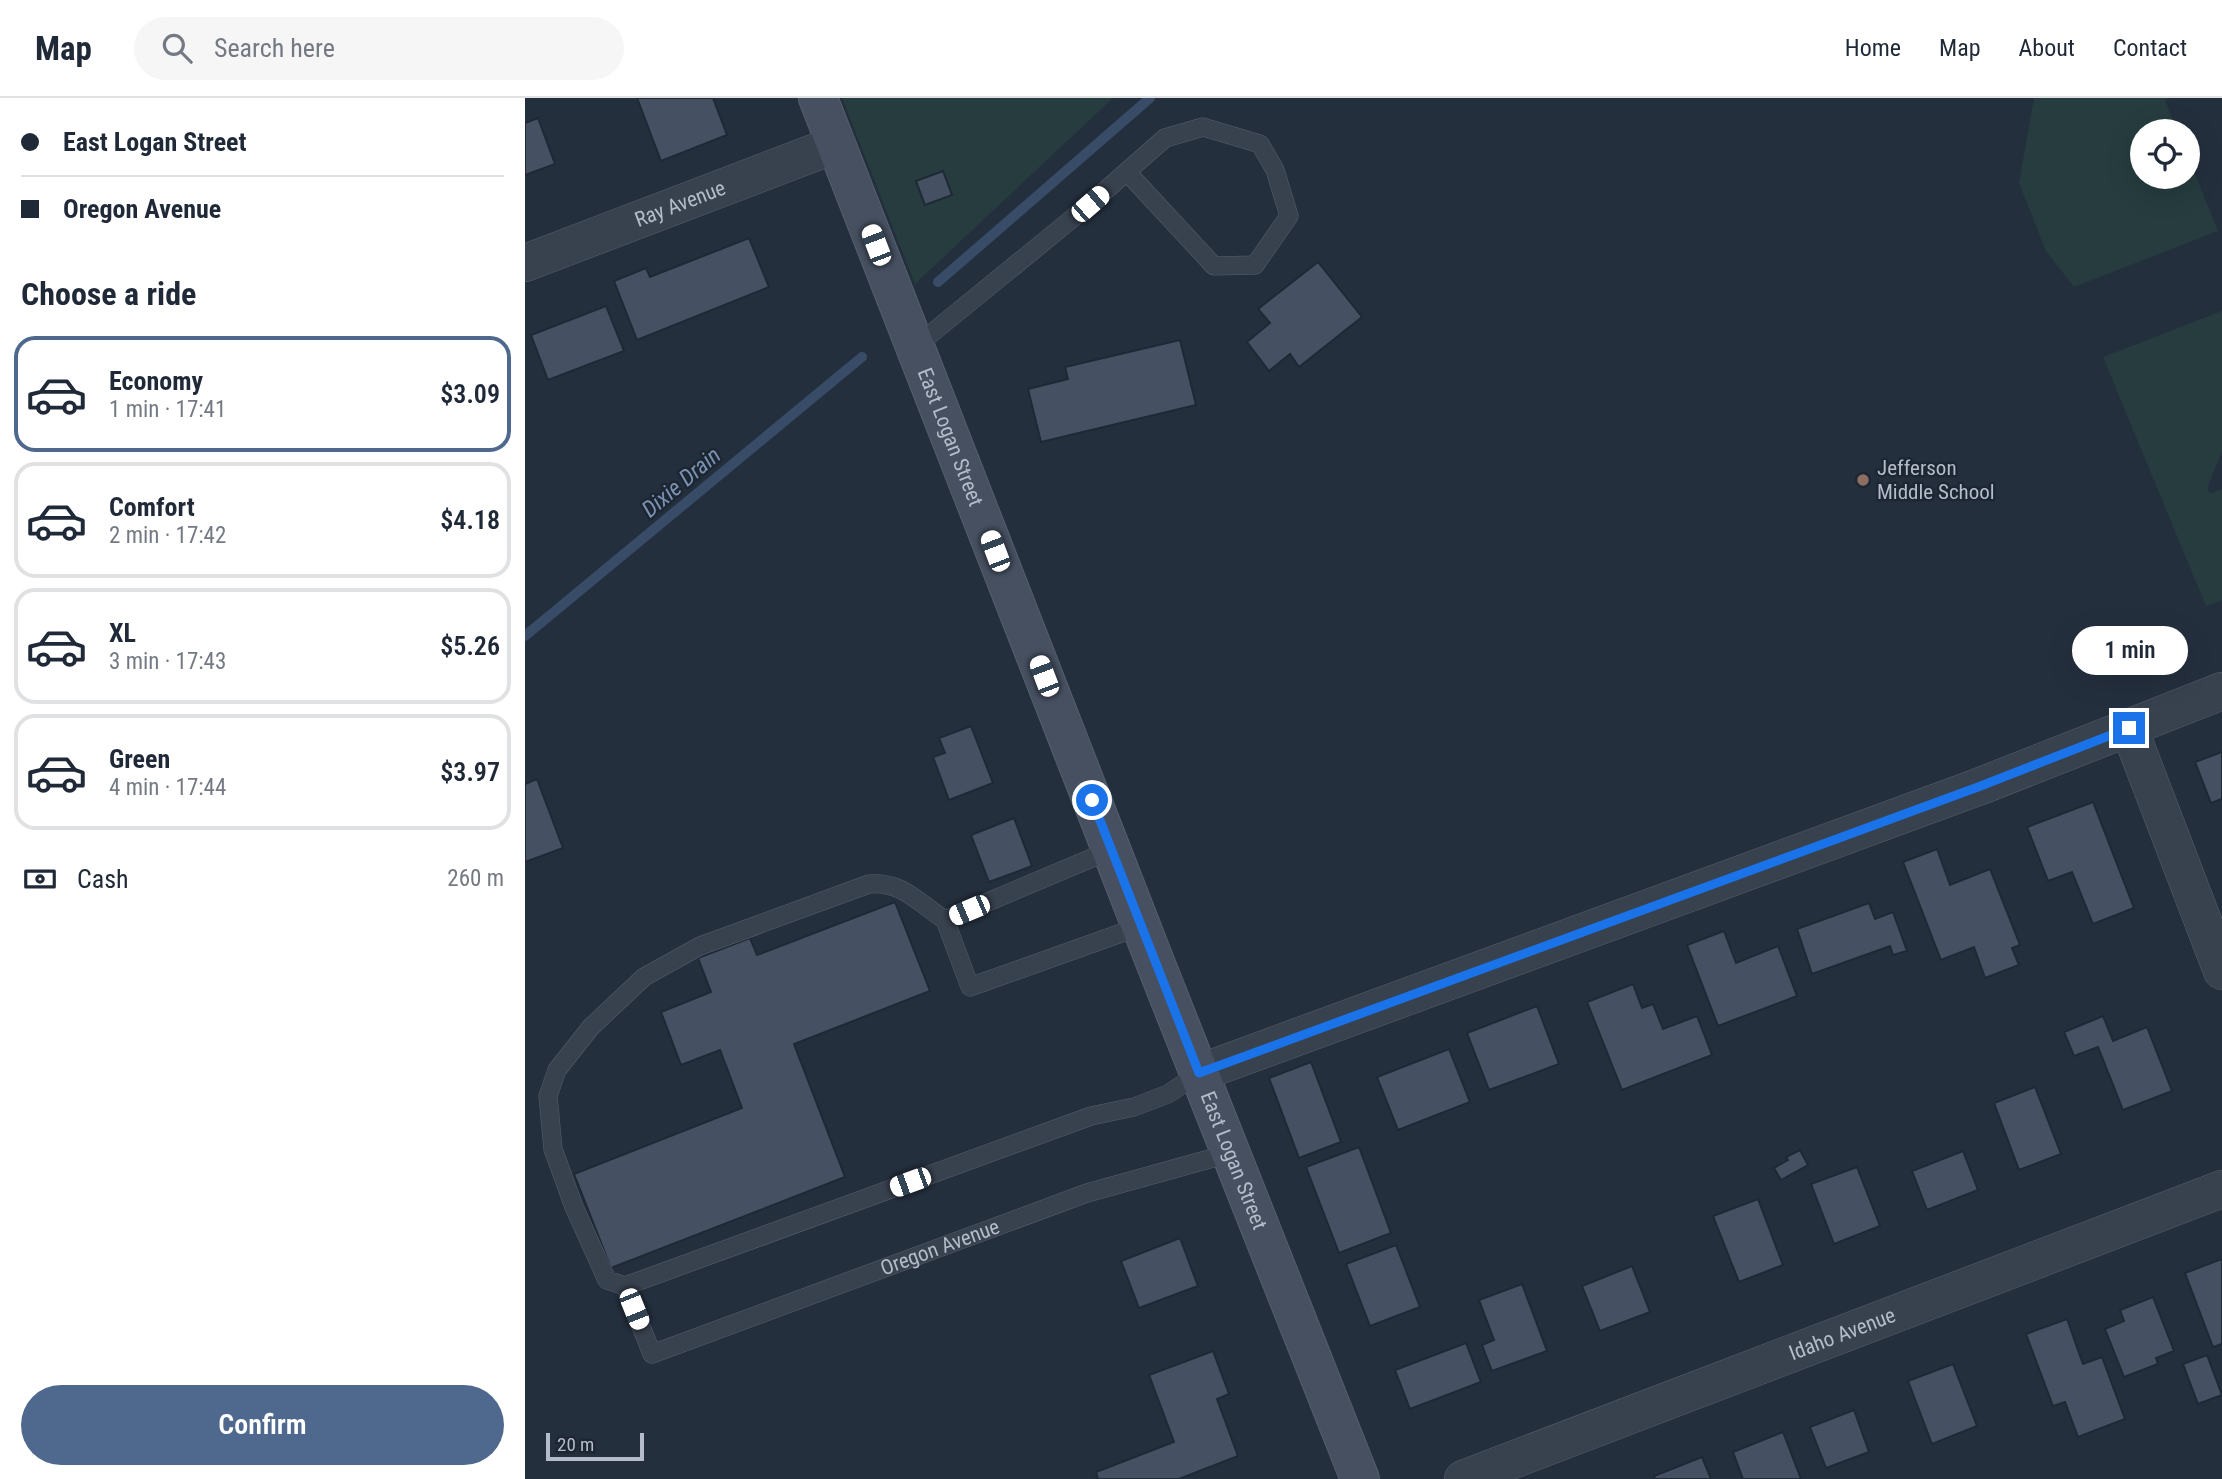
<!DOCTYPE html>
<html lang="en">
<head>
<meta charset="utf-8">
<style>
	body { margin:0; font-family:"Roboto Condensed",sans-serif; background:#f6f6f7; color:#1f2937; height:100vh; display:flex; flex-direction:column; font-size:26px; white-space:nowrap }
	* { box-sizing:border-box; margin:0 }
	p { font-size:23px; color:#747a83 }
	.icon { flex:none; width:38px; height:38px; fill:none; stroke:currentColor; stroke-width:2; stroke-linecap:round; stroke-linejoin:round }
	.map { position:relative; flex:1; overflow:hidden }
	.sheet { display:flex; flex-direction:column; background:#fff; width:525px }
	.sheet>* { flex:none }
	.banner { display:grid; align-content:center; height:154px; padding:0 21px; background:#fff }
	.fabs { position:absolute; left:1605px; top:21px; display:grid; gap:14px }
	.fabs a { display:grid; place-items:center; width:70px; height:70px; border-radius:50%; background:#fff; box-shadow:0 7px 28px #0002; font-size:35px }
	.scale { position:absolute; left:21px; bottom:18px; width:98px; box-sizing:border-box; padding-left:7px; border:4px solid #b4bcc9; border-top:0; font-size:19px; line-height:24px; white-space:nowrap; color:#b4bcc9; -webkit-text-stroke:5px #1d2633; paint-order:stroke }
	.end { position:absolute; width:32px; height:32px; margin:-16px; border:9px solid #1a73e8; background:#fff; box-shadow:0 0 0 4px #fff }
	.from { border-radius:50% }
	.bubble { position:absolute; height:49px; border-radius:24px; background:#fff; box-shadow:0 7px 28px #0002; font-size:23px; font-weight:600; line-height:49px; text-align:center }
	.car { position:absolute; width:21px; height:42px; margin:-21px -10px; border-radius:9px; box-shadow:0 0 5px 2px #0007; background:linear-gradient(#fff 24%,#345 0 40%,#fff 0 76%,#345 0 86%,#fff 0) }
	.banner b { display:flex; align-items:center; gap:24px; height:66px; font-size:26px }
	.banner b+b { border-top:2px solid #e0e1e3 }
	.banner i { width:18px; height:18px; background:#1f2937 }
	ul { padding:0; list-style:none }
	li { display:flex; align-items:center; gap:21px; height:116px; margin:0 14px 10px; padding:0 7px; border:4px solid #e0e1e3; border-radius:21px }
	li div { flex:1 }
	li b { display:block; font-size:26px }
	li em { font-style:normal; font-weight:600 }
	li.current { border-color:#4f688e }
	li>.icon { width:63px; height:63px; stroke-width:1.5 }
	h2 { padding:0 21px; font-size:32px; line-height:84px }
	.pay { display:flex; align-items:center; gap:18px; height:77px; padding:0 21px; font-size:26px }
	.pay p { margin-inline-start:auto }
	.button { display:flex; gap:14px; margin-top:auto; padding:14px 21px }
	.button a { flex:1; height:80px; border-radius:42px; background:#4f688e; color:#fff; font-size:28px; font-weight:600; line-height:80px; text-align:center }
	header { display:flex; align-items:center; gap:42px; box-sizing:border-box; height:98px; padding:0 35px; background:#fff; border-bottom:2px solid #e0e1e3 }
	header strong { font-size:33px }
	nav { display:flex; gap:38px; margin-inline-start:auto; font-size:24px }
	.search { width:490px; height:63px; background:#f6f6f7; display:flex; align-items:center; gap:18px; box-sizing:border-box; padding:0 24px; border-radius:38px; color:#747a83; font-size:26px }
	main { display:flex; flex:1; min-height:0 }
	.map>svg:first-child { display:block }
	.green { fill:#263c3f }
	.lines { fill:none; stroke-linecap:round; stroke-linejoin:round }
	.stream { stroke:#394c67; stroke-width:10 }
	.building { fill:#455162; stroke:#1f2835; stroke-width:2 }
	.lane-casing { stroke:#565f6c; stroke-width:19 }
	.street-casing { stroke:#565f6c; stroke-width:38 }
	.secondary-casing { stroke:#565f6c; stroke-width:40 }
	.lane { stroke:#38414e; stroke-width:18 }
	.street { stroke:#38414e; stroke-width:37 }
	.secondary { stroke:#465061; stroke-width:38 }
	.route { stroke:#1a73e8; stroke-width:9 }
	.education-dot { fill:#8d6e63; stroke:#1d2633; stroke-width:2.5 }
	.labels { text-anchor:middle; stroke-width:5; stroke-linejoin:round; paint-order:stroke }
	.street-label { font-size:21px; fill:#b4bcc9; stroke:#1d2633 }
	.poi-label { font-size:21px; fill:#b4bcc9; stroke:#1d2633; text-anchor:start }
	.water-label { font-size:23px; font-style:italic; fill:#7c92b1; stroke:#1d2633 }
</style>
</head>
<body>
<header>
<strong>Map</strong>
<div class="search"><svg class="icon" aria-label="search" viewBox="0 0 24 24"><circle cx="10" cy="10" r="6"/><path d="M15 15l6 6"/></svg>Search here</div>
<nav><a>Home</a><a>Map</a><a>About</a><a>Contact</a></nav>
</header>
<main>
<section class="sheet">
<div class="banner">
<b><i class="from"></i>East Logan Street</b>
<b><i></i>Oregon Avenue</b>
</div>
<h2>Choose a ride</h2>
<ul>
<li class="current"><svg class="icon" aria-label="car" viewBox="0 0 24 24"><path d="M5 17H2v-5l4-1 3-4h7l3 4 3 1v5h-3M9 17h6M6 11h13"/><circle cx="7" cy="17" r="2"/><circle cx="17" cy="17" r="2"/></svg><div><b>Economy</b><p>1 min · 17:41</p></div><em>$3.09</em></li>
<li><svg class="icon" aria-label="car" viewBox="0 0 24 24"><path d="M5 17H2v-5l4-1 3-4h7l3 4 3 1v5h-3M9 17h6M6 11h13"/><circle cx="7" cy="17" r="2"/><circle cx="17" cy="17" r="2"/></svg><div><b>Comfort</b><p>2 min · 17:42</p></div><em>$4.18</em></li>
<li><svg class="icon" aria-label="car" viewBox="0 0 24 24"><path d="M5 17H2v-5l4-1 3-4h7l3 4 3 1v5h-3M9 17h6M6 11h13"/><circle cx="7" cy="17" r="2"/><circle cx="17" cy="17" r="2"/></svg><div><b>XL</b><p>3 min · 17:43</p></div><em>$5.26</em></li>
<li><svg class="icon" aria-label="car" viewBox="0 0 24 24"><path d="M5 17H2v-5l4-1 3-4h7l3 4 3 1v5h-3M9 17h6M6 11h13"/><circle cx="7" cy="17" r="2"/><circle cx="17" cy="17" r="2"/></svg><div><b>Green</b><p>4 min · 17:44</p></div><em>$3.97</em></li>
</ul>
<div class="pay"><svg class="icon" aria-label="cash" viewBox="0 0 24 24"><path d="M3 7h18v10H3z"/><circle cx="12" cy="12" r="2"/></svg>Cash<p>260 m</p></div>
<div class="button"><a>Confirm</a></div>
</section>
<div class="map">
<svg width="1697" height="1381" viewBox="0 0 1697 1381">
	<rect width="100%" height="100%" fill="#242f3e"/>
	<g class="green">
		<path d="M317,0h271l-198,186z"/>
		<path d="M1509,0h136l-5,2 12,31h-35v46h45l1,-20 30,74 -144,56 -28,-36 -27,-68z"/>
		<path d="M1697,213v140l-15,37 3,6 12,-5v111l-16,6 -103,-249z"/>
	</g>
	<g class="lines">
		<g class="stream">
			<path d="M413,184l212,-184"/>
			<path d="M0,538l337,-279"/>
		</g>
	</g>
	<g class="building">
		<path d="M112,0h76l14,37 -66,26z"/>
		<path d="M13,20l17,46 -30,11v-52z"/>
		<path d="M418,73l9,24 -27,10 -9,-24z"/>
		<path d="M224,140l20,49 -132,53 -23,-59 32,-13 4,9z"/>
		<path d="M793,164l44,55 -63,50 -9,-13 -21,17 -22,-29 23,-19 -12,-14z"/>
		<path d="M81,208l18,45 -76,29 -17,-45z"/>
		<path d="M655,242l16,65 -155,37 -13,-53 40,-10 -3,-12z"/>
		<path d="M446,628l22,57 -44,17 -16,-43 12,-4 -6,-15z"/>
		<path d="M1697,654v47l-11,4 -16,-41z"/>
		<path d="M12,681l26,69 -38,14v-78z"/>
		<path d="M1568,704l41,106 -41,16 -21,-52 -24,9 -21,-54z"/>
		<path d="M489,720l18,48 -43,16 -18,-47z"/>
		<path d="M1412,751l13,36 40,-16 30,76 -8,3 7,17 -34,13 -11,-31 -33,13 -38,-98z"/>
		<path d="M370,804l35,89 -136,53 51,133 -234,91 -37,-94 168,-66 -22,-58 -39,15 -20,-53 50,-20 -13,-34 52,-20 7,17z"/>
		<path d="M1344,805l6,16 18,-7 14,39 -14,4 -3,-9 -78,28 -15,-45z"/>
		<path d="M1199,833l12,32 42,-17 19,50 -79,30 -31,-81z"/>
		<path d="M1108,886l9,24 11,-4 10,25 34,-13 15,39 -90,35 -35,-88z"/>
		<path d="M1012,908l22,58 -70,26 -22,-57z"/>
		<path d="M1578,918l10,25 34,-14 25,64 -49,19 -25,-63 -24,9 -10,-24z"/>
		<path d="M924,951l21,53 -72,28 -21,-53z"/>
		<path d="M786,964l30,80 -42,16 -30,-80z"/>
		<path d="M1510,989l26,67 -42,16 -25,-67z"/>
		<path d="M834,1049l32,86 -52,20 -33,-86z"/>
		<path d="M1275,1052l8,15 -27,15 -7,-12 14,-8 -2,-3z"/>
		<path d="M1438,1053l15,39 -51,20 -15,-39z"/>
		<path d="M1332,1069l23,59 -46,18 -23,-60z"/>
		<path d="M1233,1101l25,66 -44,17 -26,-66z"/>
		<path d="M655,1140l18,48 -59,22 -18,-47z"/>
		<path d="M871,1147l24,62 -50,19 -24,-62z"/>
		<path d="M1697,1161v85l-9,3 -28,-74z"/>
		<path d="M1107,1168l18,46 -50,19 -18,-45z"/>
		<path d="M997,1186l25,67 -55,20 -10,-26 12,-5 -15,-40z"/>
		<path d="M1628,1199l21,54 -18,7 2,6 -34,13 -19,-48 19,-8 -4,-11z"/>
		<path d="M1542,1221l16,45 19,-7 23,62 -47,18 -13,-35 -12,4 -27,-72z"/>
		<path d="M941,1245l15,39 -71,27 -15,-39z"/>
		<path d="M688,1253l16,43 -12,5 21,57 -59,23h-81l-2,-7 78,-30 -25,-67z"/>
		<path d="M1682,1257l15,40 -24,9 -15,-40z"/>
		<path d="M1428,1266l24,62 -45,18 -24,-63z"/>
		<path d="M1329,1312l15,42 -43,16 -16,-41z"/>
		<path d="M1258,1334l18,47h-58l-10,-27z"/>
		<path d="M1177,1359l9,22h-56l-1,-3z"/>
	</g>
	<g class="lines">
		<defs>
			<g id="lane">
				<path d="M391,248l174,-142 75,-66 38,-11 57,17 15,26 14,46 -34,49 -41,1 -87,-94"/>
				<path d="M420,822l25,67 171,-61"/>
				<path id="s1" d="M674,975l-31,21 -34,13 -43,9 -466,170 27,68 435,-161 144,-40"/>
				<path d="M100,1188l-18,-6 -33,-73 -21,-58 -5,-53 9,-26 34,-43 53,-50 56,-31 169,-62c34,-3 49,19 76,36l166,-70"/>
			</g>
			<g id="street">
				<path id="s2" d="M0,165l312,-119"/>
				<path d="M1604,630l93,243"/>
				<path d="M674,975l779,-286 244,-96"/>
				<path id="s3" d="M938,1381l759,-290"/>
			</g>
			<g id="secondary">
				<path id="s4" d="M293,0l339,869 203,512"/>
			</g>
		</defs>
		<use href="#lane" class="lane-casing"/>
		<use href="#street" class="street-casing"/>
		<use href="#secondary" class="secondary-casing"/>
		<use href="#lane" class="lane"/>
		<use href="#street" class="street"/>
		<use href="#secondary" class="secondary"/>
	</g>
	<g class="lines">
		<path class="route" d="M567,702l107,273 779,-286 151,-59"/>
	</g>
	<circle class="education-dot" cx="1338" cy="382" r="7"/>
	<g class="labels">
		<g class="street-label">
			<text dy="7" stroke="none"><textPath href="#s2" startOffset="166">Ray Avenue</textPath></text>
			<text dy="7" stroke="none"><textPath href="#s4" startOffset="364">East Logan Street</textPath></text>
			<text dy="7" stroke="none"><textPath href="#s4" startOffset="1141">East Logan Street</textPath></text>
			<text dy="7" stroke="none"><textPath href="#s1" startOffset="994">Oregon Avenue</textPath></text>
			<text dy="7" stroke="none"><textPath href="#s3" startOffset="406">Idaho Avenue</textPath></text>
		</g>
		<g class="poi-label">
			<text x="1352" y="377">Jefferson<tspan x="1352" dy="24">Middle School</tspan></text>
		</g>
		<g class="water-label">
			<text transform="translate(156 384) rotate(-40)" y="8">Dixie Drain</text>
		</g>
	</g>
</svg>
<div class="fabs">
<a><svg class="icon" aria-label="locate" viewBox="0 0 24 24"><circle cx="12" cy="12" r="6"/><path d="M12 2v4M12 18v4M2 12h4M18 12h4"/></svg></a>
</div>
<div class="scale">20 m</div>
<i class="end from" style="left:567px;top:702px"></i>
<i class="end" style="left:1604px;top:630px"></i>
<div class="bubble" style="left:1547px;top:528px;width:116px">1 min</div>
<i class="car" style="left:565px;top:106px;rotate:49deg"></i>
<i class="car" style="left:351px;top:147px;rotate:339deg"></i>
<i class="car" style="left:470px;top:453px;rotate:339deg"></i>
<i class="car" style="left:519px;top:578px;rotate:339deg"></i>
<i class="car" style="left:444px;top:812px;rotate:247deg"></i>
<i class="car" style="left:385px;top:1084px;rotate:250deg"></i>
<i class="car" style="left:109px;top:1211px;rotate:158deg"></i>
</div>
</main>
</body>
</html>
